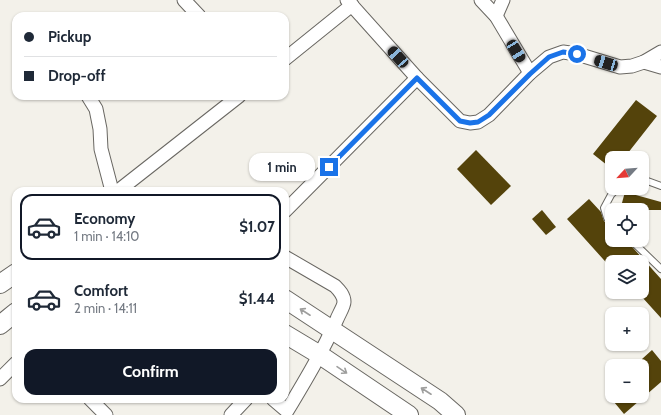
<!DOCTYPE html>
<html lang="en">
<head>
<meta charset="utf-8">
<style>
	body { margin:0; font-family:Cabin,sans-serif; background:#f6f6f7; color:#1f2937; height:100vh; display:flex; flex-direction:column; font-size:15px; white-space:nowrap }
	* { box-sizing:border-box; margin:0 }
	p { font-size:13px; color:#747a83 }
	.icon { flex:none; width:22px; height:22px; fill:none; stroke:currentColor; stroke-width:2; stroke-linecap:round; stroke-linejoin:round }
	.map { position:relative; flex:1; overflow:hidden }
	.side { position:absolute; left:12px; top:187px; width:277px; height:216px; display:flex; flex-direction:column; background:#fff; border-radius:12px; box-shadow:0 1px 3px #0004 }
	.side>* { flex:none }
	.banner { position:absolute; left:12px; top:12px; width:277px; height:88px; border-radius:12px; box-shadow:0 1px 3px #0004; display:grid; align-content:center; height:88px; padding:0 12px; background:#fff }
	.needle { width:26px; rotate:244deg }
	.tools { position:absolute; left:605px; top:151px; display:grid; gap:8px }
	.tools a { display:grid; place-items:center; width:44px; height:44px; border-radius:8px; background:#fff; box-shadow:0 1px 3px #0004; font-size:20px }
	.end { position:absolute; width:18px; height:18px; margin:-9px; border:5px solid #1a73e8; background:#fff; box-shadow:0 0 0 2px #fff }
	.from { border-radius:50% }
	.bubble { position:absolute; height:28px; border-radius:12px; background:#fff; box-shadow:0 1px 3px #0004; font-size:13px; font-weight:700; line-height:28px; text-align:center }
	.car { position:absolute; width:12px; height:24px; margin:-12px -6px; border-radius:5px; box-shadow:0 0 3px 1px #0007; background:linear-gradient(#222 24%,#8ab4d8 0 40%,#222 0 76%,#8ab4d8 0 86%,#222 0) }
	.banner b { display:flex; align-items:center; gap:14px; height:38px; font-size:15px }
	.banner b+b { border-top:1px solid #e0e1e3 }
	.banner i { width:10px; height:10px; background:#1f2937 }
	ul { padding:7px 0 0; list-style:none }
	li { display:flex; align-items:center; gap:12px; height:66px; margin:0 8px 6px; padding:0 4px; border:2px solid transparent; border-radius:12px }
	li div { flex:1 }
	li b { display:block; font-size:15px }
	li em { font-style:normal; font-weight:700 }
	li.selected { border-color:#111827 }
	li>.icon { width:36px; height:36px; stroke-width:1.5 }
	.primary-button { display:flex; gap:8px; margin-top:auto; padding:8px 12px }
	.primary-button a { flex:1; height:46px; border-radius:12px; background:#111827; color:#fff; font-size:16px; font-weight:700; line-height:46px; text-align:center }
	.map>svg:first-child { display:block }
	.building { fill:#54430b }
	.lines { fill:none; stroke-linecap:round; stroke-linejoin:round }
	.lane-casing { stroke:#696762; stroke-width:8 }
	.street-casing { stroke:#696762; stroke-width:15 }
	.secondary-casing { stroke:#696762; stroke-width:20 }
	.lane { stroke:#fff; stroke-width:6 }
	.street { stroke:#fff; stroke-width:13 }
	.secondary { stroke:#fff; stroke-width:18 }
	.oneway { stroke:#9e9e9d }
	.route { stroke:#1a73e8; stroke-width:5 }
</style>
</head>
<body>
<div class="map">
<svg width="661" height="415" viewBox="0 0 661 415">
	<rect width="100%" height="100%" fill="#f3f1ea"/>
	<g class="building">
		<path d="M636,100l21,16 -33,42h-12v11l-19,-15z"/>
		<path d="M476,150l35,36 -20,19 -34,-36z"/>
		<path d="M625,192l36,10v8h-41z"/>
		<path d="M589,199l12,13 3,9 5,5h3v14h14l35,39v39l-19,-21v-35h-30v7l-45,-50z"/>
		<path d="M542,210l14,17 -10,8 -14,-16z"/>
		<path d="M652,350l9,11v21l-37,32 -15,-18h33v-37z"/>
	</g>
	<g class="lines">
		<defs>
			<g id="lane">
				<path d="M642,179l19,7"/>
				<path d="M612,222l-5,-4 -3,-10 7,-13 7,-7"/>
				<path d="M631,240l30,29"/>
			</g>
			<g id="street">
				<path d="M184,0l15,16"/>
				<path d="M347,0l70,78 43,43 10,2 8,-1 11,-7 41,-42 19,-16 14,-5 14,2 43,13 12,-1 12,-4 17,-10"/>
				<path d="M481,0l15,16 34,57"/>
				<path d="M496,16l7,-16"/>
				<path d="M285,59l67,-54"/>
				<path d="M644,62l17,5"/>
				<path d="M88,96l8,13 4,20 1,20 11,42"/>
				<path d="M118,191l121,-95"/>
				<path d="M285,211l132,-133"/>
				<path d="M0,379l16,-16"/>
				<path d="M90,399l16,16"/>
				<path d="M273,399l14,12c18,-30 36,-60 50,-92 2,-5 7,-13 7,-17 0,-7 -5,-12 -9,-16l-50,-29"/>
				<path d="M231,415l15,-16"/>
			</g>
			<g id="secondary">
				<path d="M0,284l16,-11"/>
				<path d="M285,299l155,102 16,14"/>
				<path d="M0,325l16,-13"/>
				<path d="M285,334l35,21 89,60"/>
			</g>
		</defs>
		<use href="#lane" class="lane-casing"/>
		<use href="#street" class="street-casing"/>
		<use href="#secondary" class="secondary-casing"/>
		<use href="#lane" class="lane"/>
		<use href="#street" class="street"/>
		<use href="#secondary" class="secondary"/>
	</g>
	<defs><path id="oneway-shaft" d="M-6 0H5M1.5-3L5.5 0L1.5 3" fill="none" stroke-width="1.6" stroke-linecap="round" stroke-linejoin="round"/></defs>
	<g class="oneway">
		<use href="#oneway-shaft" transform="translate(305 312) rotate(-147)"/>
		<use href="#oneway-shaft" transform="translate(342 370) rotate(34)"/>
		<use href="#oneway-shaft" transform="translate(426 391) rotate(-147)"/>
	</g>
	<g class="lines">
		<path class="route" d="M329,167l88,-89 43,43 10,2 8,-1 11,-7 41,-41 19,-17 14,-5 14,2"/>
	</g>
</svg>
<div class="tools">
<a><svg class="needle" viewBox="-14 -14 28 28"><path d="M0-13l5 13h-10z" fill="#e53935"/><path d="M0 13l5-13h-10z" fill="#747a83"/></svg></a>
<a><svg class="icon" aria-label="locate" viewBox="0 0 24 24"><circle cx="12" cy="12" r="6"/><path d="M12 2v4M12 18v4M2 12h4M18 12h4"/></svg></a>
<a><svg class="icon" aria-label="layers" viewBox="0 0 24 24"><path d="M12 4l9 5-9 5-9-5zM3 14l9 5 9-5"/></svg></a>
<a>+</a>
<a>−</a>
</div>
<i class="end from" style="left:577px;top:54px"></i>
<i class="end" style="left:329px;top:167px"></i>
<div class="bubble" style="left:249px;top:153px;width:66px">1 min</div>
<i class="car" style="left:516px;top:51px;rotate:149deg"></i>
<i class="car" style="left:398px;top:57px;rotate:318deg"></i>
<i class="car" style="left:606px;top:63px;rotate:287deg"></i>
<div class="banner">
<b><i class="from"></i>Pickup</b>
<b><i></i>Drop-off</b>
</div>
<section class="side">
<ul>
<li class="selected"><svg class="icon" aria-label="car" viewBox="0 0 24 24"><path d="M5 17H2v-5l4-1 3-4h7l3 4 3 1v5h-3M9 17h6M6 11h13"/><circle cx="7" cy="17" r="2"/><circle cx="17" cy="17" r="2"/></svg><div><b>Economy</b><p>1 min · 14:10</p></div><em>$1.07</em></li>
<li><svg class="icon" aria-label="car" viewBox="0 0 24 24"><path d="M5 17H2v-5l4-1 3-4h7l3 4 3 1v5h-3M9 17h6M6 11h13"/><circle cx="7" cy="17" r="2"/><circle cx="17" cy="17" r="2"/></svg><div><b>Comfort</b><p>2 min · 14:11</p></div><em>$1.44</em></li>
</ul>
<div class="primary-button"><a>Confirm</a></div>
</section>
</div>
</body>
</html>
